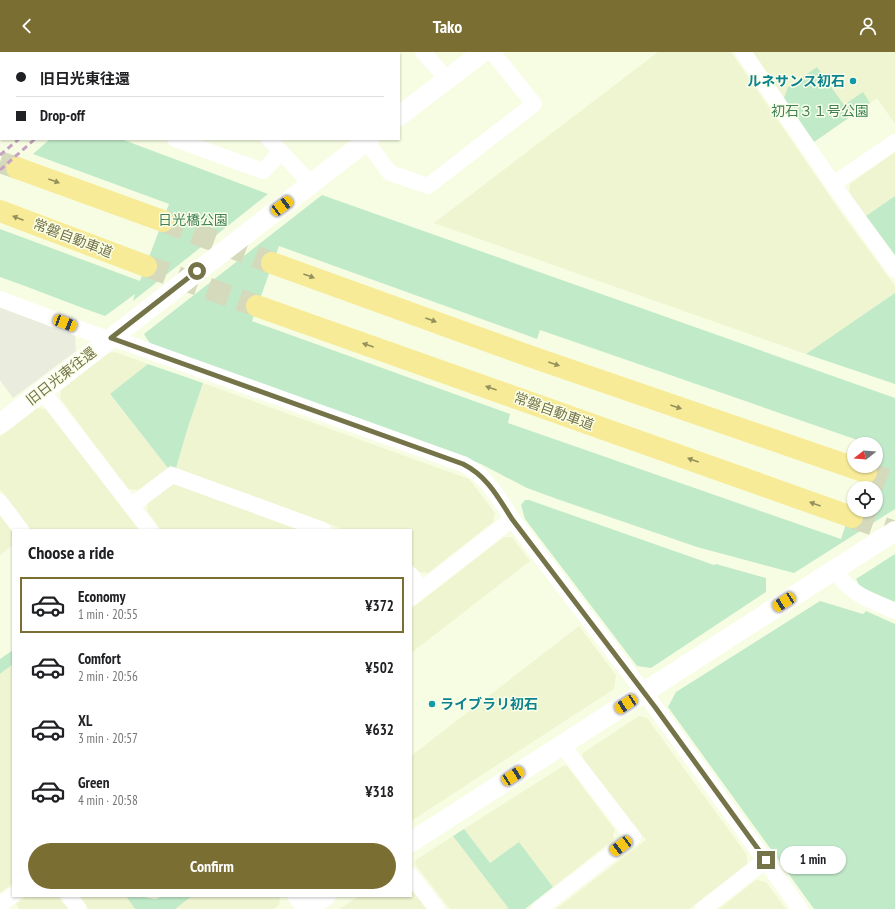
<!DOCTYPE html>
<html lang="en">
<head>
<meta charset="utf-8">
<style>
	body { margin:0; font-family:"PT Sans Narrow","Noto Sans JP",sans-serif; background:#f6f6f6; color:#202124; height:100vh; display:flex; flex-direction:column; font-size:15px; white-space:nowrap }
	* { box-sizing:border-box; margin:0 }
	p { font-size:13px; color:#757577 }
	.icon { flex:none; width:22px; height:22px; fill:none; stroke:currentColor; stroke-width:2; stroke-linecap:round; stroke-linejoin:round }
	.map { position:relative; flex:1; overflow:hidden }
	.details { position:absolute; left:12px; top:477px; width:400px; height:368px; display:flex; flex-direction:column; background:#fff; border-radius:0px; box-shadow:0 1px 3px #0004 }
	.details>* { flex:none }
	.hud { position:absolute; left:0px; top:0px; width:400px; height:88px; box-shadow:0 1px 3px #0004; display:grid; align-content:center; height:88px; padding:0 16px; background:#fff }
	.needle { width:26px; rotate:253deg }
	.buttons { position:absolute; left:847px; top:385px; display:grid; gap:8px }
	.buttons a { display:grid; place-items:center; width:36px; height:36px; border-radius:50%; background:#fff; box-shadow:0 1px 3px #0004; font-size:20px }
	.end { position:absolute; width:18px; height:18px; margin:-9px; border:5px solid #757348; background:#fff; box-shadow:0 0 0 2px #fff }
	.from { border-radius:50% }
	.bubble { position:absolute; height:28px; border-radius:14px; background:#fff; box-shadow:0 1px 3px #0004; font-size:13px; font-weight:800; line-height:28px; text-align:center }
	.car { position:absolute; width:12px; height:24px; margin:-12px -6px; border-radius:5px; box-shadow:0 0 3px 1px #0007; background:linear-gradient(#f5c518 24%,#345 0 40%,#f5c518 0 76%,#345 0 86%,#f5c518 0) }
	.hud b { display:flex; align-items:center; gap:14px; height:38px; font-size:15px }
	.hud b+b { border-top:1px solid #e0e0e0 }
	.hud i { width:10px; height:10px; background:#202124 }
	ul { padding:0; list-style:none }
	li { display:flex; align-items:center; gap:12px; height:56px; margin:0 8px 6px; padding:0 8px; border:2px solid transparent; border-radius:0px }
	li div { flex:1 }
	li b { display:block; font-size:15px }
	li em { font-style:normal; font-weight:800 }
	li.active { border-color:#7a6e33 }
	li>.icon { width:36px; height:36px; stroke-width:1.5 }
	h2 { padding:0 16px; font-size:18px; line-height:48px }
	.primary-button { display:flex; gap:8px; margin-top:auto; padding:8px 16px }
	.primary-button a { flex:1; height:46px; border-radius:24px; background:#7a6e33; color:#fff; font-size:16px; font-weight:800; line-height:46px; text-align:center }
	header { display:flex; justify-content:space-between; align-items:center; height:52px; padding:0 16px; background:#7a6e33; color:#fff; font-size:18px; font-weight:800 }
	.map>svg:first-child { display:block }
	.residential { fill:#eff4d1 }
	.industrial { fill:#eaecde }
	.green { fill:#c1eac9; fill-rule:evenodd }
	.lines { fill:none; stroke-linecap:round; stroke-linejoin:round }
	.motorway-tunnel { stroke:#d6dabc; stroke-width:22; stroke-dasharray:22 11; stroke-linecap:butt }
	.minor { stroke:#fff; stroke-width:16 }
	.tertiary { stroke:#fff; stroke-width:20 }
	.motorway { stroke:#f8eb98; stroke-width:22 }
	.rail { stroke:#c6a1c1; stroke-width:3; stroke-dasharray:6 4; stroke-linecap:butt }
	.oneway { fill:#96915c }
	.route { stroke:#757348; stroke-width:5 }
	.culture-dot { fill:#0f9aa8; stroke:#faffe9; stroke-width:1.5 }
	.labels { text-anchor:middle; stroke-width:3; stroke-linejoin:round; paint-order:stroke }
	.culture-label { font-size:14px; font-weight:bold; fill:#0d838f; stroke:#faffe9; text-anchor:end }
	.park-label { font-size:14px; fill:#428156; stroke:#faffe9 }
	.street-label { font-size:14px; fill:#757348; stroke:#faffe9 }
</style>
</head>
<body>
<header><svg class="icon" aria-label="back" viewBox="0 0 24 24"><path d="M15 5l-7 7 7 7"/></svg>Tako<svg class="icon" aria-label="person" viewBox="0 0 24 24"><circle cx="12" cy="8" r="4"/><path d="M4 21q1-7 8-7t8 7"/></svg></header>
<div class="map">
<svg width="895" height="857" viewBox="0 0 895 857">
	<rect width="100%" height="100%" fill="#f7fde3"/>
	<g class="residential">
		<path d="M658,0h73l111,162 53,72v7l-89,61 -372,-131z"/>
		<path d="M753,0h142v72l-18,-26 -63,44z"/>
		<path d="M895,100v44l-29,20 -17,-24 1,-8z"/>
		<path d="M115,300l33,12 -38,31 58,73 -29,22 -11,-1 -68,-91 1,-8 48,-37z"/>
		<path d="M203,331l266,96 26,34 -2,9 -65,51 -10,-1 -7,-9v-33h-66l-169,-62 12,-41z"/>
		<path d="M37,356l9,1 93,121h-108l-31,-41v-52z"/>
		<path d="M173,431l130,47h-142l-14,-19 1,-9z"/>
		<path d="M0,461l13,17v15l-13,10z"/>
		<path d="M504,485h8l18,24 -119,92v-44z"/>
		<path d="M579,574l37,49 -2,14 -203,132v-65z"/>
		<path d="M13,612v219l-13,10v-219z"/>
		<path d="M639,664l8,2 100,137v9l-58,45h-133l90,-69 -64,-83 1,-4z"/>
		<path d="M563,714h4l48,64 -2,5 1,4 -61,48 -34,-45 -29,22 -26,-35z"/>
		<path d="M453,784l56,73h-59l-35,-45 1,-4z"/>
		<path d="M756,828l10,2 20,27h-67z"/>
		<path d="M411,836l16,21h-88l20,-13h52z"/>
		<path d="M27,844h31l10,13h-49l-3,-5z"/>
		<path d="M78,844h48l9,13h-47z"/>
		<path d="M192,844h88l-1,9 -5,4h-99z"/>
	</g>
	<path class="industrial" d="M0,255l75,28 1,16 -63,47 -13,-18z"/>
	<g class="green">
		<path d="M0,0h69l-68,1v9z"/>
		<path d="M817,15l27,38 19,-13 7,11 -56,39 -30,-44 4,-11z"/>
		<path d="M50,87h71l147,55 -135,107 2,-7 -30,22c-35,-12 -70,-27 -105,-39v-48l140,52 29,-77 -136,-50z"/>
		<path d="M322,143l573,203v111l-101,64 -97,-26 -140,-48 -30,-11 -46,-24 -330,-119 -7,-11zM279,194l258,93 3,-9 329,114h7v22h-10l-8,22h18v22h-22v-10l-13,39 -333,-116 2,-9 -258,-93z"/>
		<path d="M895,144v59l-29,-39z"/>
		<path d="M895,241v91l-89,-30z"/>
		<path d="M148,312l55,19 -15,44 -12,41 -6,-2 -2,2 -58,-74z"/>
		<path d="M525,448h4l185,65 2,-1 50,14v14l-115,76 -14,-2 -112,-147 -4,-14z"/>
		<path d="M895,502v48l-35,-15 -4,-8z"/>
		<path d="M820,549l43,13 3,-3 29,13v285h-81l-146,-202 8,-15z"/>
		<path d="M13,598v14l-13,10v-15z"/>
		<path d="M464,777l26,34 29,-21 34,45 -28,22h-16l-56,-73z"/>
		<path d="M126,844h13l16,3 8,-3h29l-17,13h-40z"/>
	</g>
	<g class="lines">
		<g class="motorway-tunnel">
			<path d="M0,110l17,6"/>
			<path d="M163,169l109,42"/>
			<path d="M146,214l111,40"/>
			<path d="M866,420l29,11"/>
			<path d="M852,465l43,15"/>
		</g>
		<g class="minor">
			<path d="M186,0l1,1"/>
			<path d="M301,0v1"/>
			<path d="M423,0l24,27"/>
			<path d="M743,0l90,132 62,86"/>
			<path d="M81,1l1,-1"/>
			<path d="M0,23h1"/>
			<path d="M0,77l1,-1"/>
			<path d="M175,87l88,32 18,-19"/>
			<path d="M269,87l42,45"/>
			<path d="M366,89l24,32 38,13 106,-82 -42,-52"/>
			<path d="M833,132l62,-42"/>
			<path d="M0,247l99,37 22,5 342,123c24,12 35,33 49,55l143,188 145,202"/>
			<path d="M42,339l108,139"/>
			<path d="M0,450l21,28"/>
			<path d="M131,454l41,-31 151,55"/>
			<path d="M834,518c17,24 34,30 61,41"/>
			<path d="M411,523l11,14"/>
			<path d="M411,546l101,-79"/>
			<path d="M411,824l26,33"/>
			<path d="M69,844l10,13"/>
			<path d="M295,844l10,13"/>
			<path d="M0,853l13,-10"/>
			<path d="M539,857l94,-72 -71,-92"/>
			<path d="M703,857l63,-49"/>
		</g>
		<g class="tertiary">
			<path d="M399,64l84,-64"/>
			<path d="M0,372l369,-285"/>
			<path d="M411,790l484,-311"/>
			<path d="M305,857l21,-13"/>
		</g>
		<g class="motorway">
			<path d="M17,116l146,53"/>
			<path d="M0,159l146,55"/>
			<path d="M272,211l257,93 337,116"/>
			<path d="M257,254l595,211"/>
		</g>
		<g class="rail">
			<path d="M117,1l1,-1"/>
			<path d="M133,1l1,-1"/>
			<path d="M0,103l19,-16"/>
			<path d="M0,118l35,-31"/>
		</g>
	</g>
	<defs><path id="oneway-solid" d="M-6-.8H1V-3.2L6.5 0L1 3.2V.8H-6Z"/></defs>
	<g class="oneway">
		<use href="#oneway-solid" transform="translate(54 129) rotate(20)"/>
		<use href="#oneway-solid" transform="translate(18 166) rotate(-159)"/>
		<use href="#oneway-solid" transform="translate(309 224) rotate(20)"/>
		<use href="#oneway-solid" transform="translate(431 268) rotate(20)"/>
		<use href="#oneway-solid" transform="translate(368 293) rotate(-161)"/>
		<use href="#oneway-solid" transform="translate(554 312) rotate(19)"/>
		<use href="#oneway-solid" transform="translate(491 336) rotate(-161)"/>
		<use href="#oneway-solid" transform="translate(676 355) rotate(19)"/>
		<use href="#oneway-solid" transform="translate(693 408) rotate(-160)"/>
		<use href="#oneway-solid" transform="translate(815 452) rotate(-160)"/>
	</g>
	<g class="lines">
		<path class="route" d="M197,219l-86,67 352,126c24,12 35,33 49,55l143,188 111,153"/>
	</g>
	<g class="culture-dot">
		<circle cx="853" cy="29" r="4"/>
		<circle cx="432" cy="652" r="4"/>
	</g>
	<g class="labels">
		<g class="culture-label">
			<text x="845" y="34">ルネサンス初石</text>
			<text x="440" y="657" text-anchor="start">ライブラリ初石</text>
		</g>
		<g class="park-label">
			<text x="820" y="64">初石３１号公園</text>
			<text x="193" y="173">日光橋公園</text>
		</g>
		<g class="street-label">
			<text transform="translate(73 186) rotate(21)" y="5">常磐自動車道</text>
			<text transform="translate(61 324) rotate(-38)" y="5">旧日光東往還</text>
			<text transform="translate(554 359) rotate(20)" y="5">常磐自動車道</text>
		</g>
	</g>
</svg>
<div class="buttons">
<a><svg class="needle" viewBox="-14 -14 28 28"><path d="M0-13l5 13h-10z" fill="#e53935"/><path d="M0 13l5-13h-10z" fill="#757577"/></svg></a>
<a><svg class="icon" aria-label="locate" viewBox="0 0 24 24"><circle cx="12" cy="12" r="6"/><path d="M12 2v4M12 18v4M2 12h4M18 12h4"/></svg></a>
</div>
<i class="end from" style="left:197px;top:219px"></i>
<i class="end" style="left:766px;top:808px"></i>
<div class="bubble" style="left:780px;top:794px;width:66px">1 min</div>
<i class="car" style="left:282px;top:154px;rotate:53deg"></i>
<i class="car" style="left:65px;top:271px;rotate:111deg"></i>
<i class="car" style="left:784px;top:550px;rotate:237deg"></i>
<i class="car" style="left:626px;top:652px;rotate:237deg"></i>
<i class="car" style="left:513px;top:724px;rotate:57deg"></i>
<i class="car" style="left:621px;top:794px;rotate:233deg"></i>
<div class="hud">
<b><i class="from"></i>旧日光東往還</b>
<b><i></i>Drop-off</b>
</div>
<section class="details">
<h2>Choose a ride</h2>
<ul>
<li class="active"><svg class="icon" aria-label="car" viewBox="0 0 24 24"><path d="M5 17H2v-5l4-1 3-4h7l3 4 3 1v5h-3M9 17h6M6 11h13"/><circle cx="7" cy="17" r="2"/><circle cx="17" cy="17" r="2"/></svg><div><b>Economy</b><p>1 min · 20:55</p></div><em>¥372</em></li>
<li><svg class="icon" aria-label="car" viewBox="0 0 24 24"><path d="M5 17H2v-5l4-1 3-4h7l3 4 3 1v5h-3M9 17h6M6 11h13"/><circle cx="7" cy="17" r="2"/><circle cx="17" cy="17" r="2"/></svg><div><b>Comfort</b><p>2 min · 20:56</p></div><em>¥502</em></li>
<li><svg class="icon" aria-label="car" viewBox="0 0 24 24"><path d="M5 17H2v-5l4-1 3-4h7l3 4 3 1v5h-3M9 17h6M6 11h13"/><circle cx="7" cy="17" r="2"/><circle cx="17" cy="17" r="2"/></svg><div><b>XL</b><p>3 min · 20:57</p></div><em>¥632</em></li>
<li><svg class="icon" aria-label="car" viewBox="0 0 24 24"><path d="M5 17H2v-5l4-1 3-4h7l3 4 3 1v5h-3M9 17h6M6 11h13"/><circle cx="7" cy="17" r="2"/><circle cx="17" cy="17" r="2"/></svg><div><b>Green</b><p>4 min · 20:58</p></div><em>¥318</em></li>
</ul>
<div class="primary-button"><a>Confirm</a></div>
</section>
</div>
</body>
</html>
